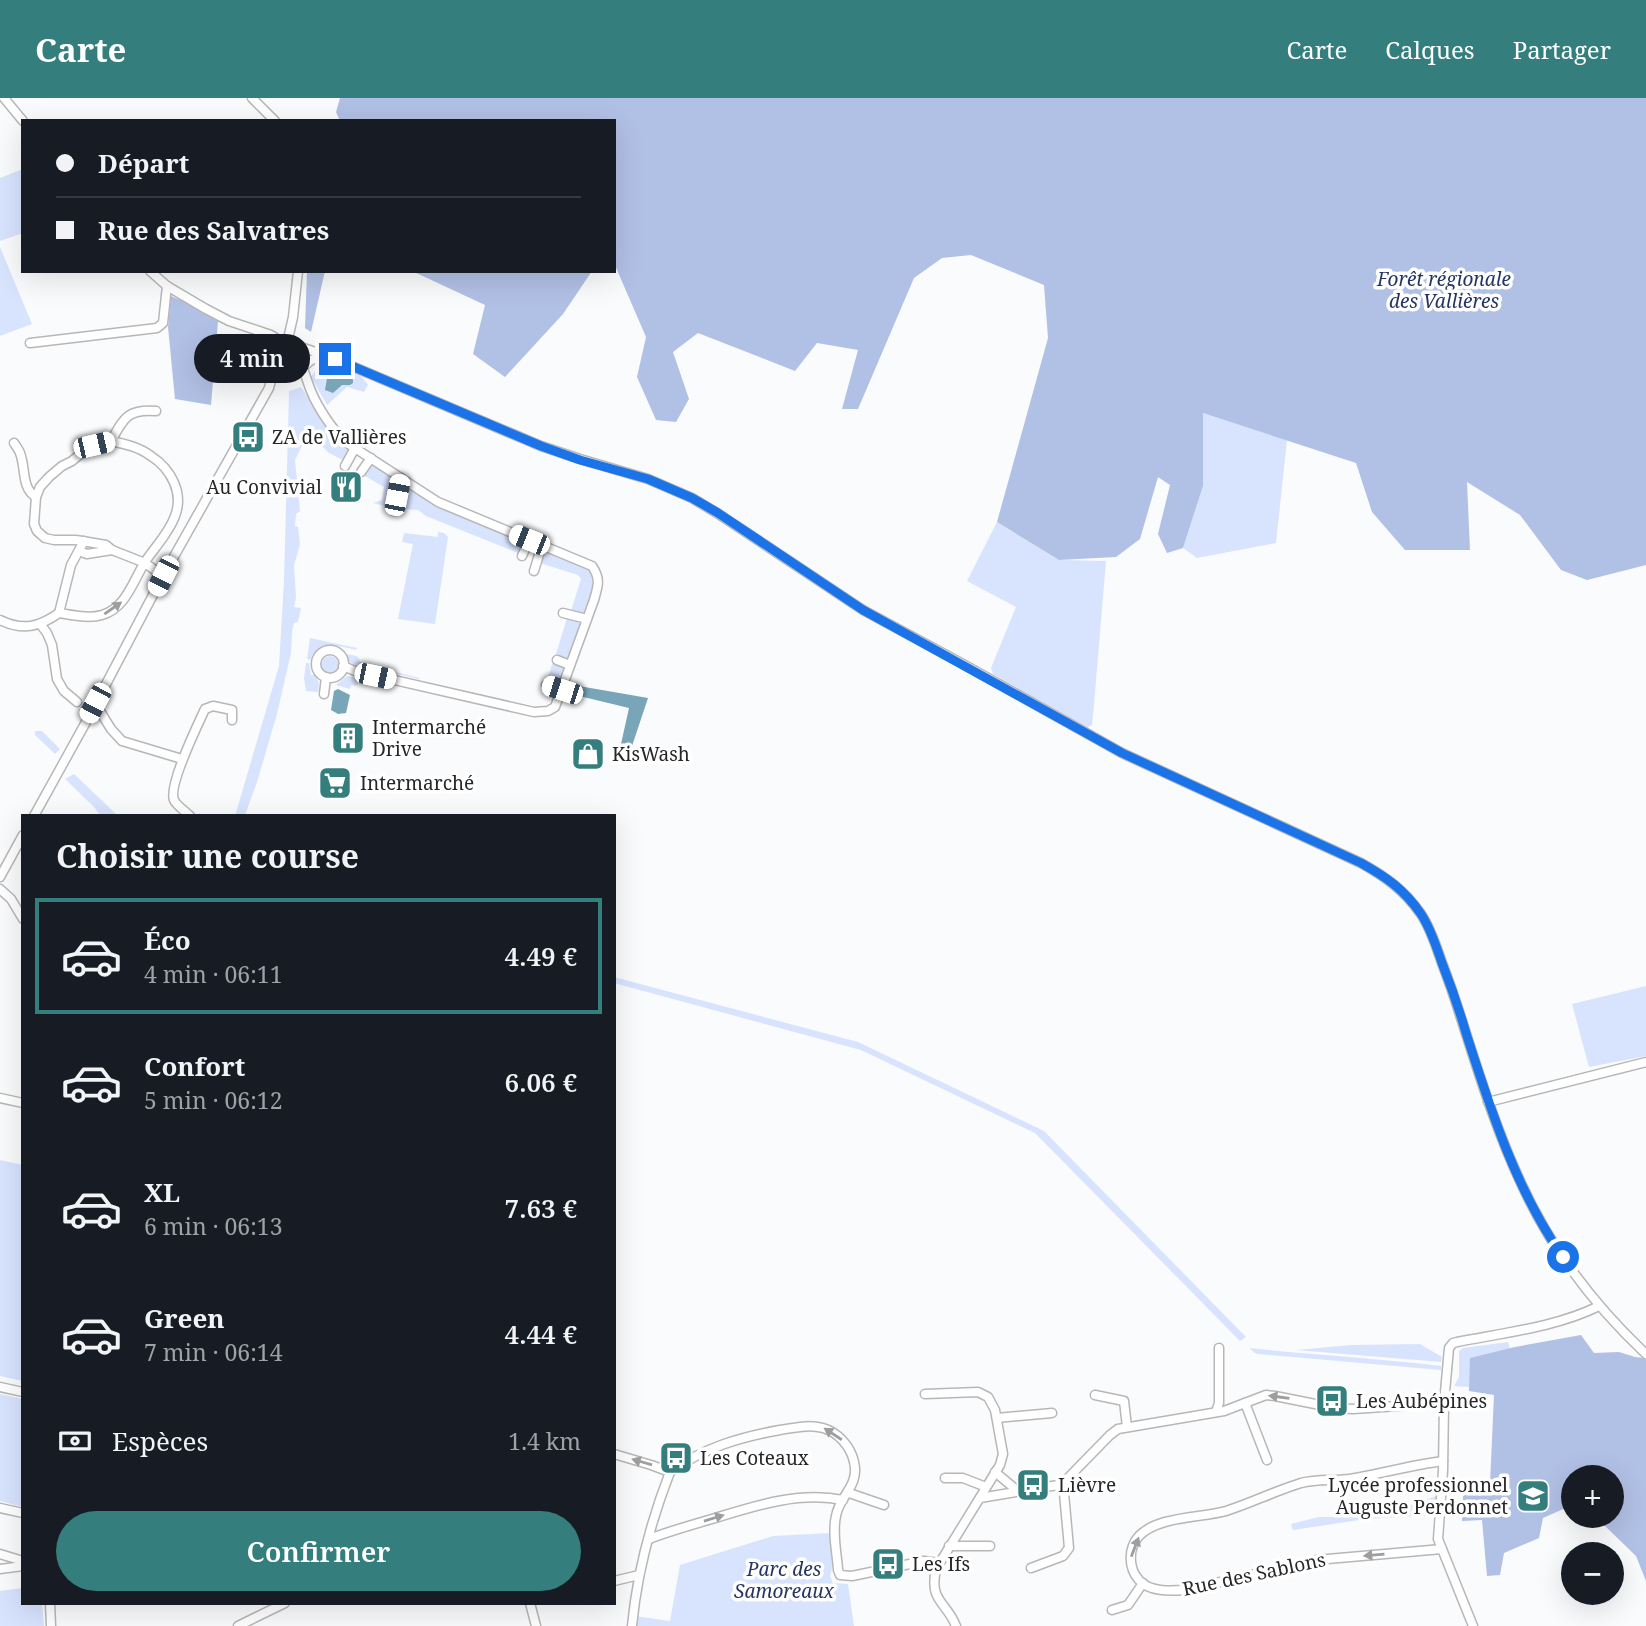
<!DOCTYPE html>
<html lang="fr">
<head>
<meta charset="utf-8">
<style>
	body { margin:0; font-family:"Noto Serif",serif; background:#20242c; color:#f1f3f6; height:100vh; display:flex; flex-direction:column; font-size:26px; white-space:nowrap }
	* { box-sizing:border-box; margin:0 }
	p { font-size:23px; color:#9ea1a6 }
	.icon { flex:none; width:38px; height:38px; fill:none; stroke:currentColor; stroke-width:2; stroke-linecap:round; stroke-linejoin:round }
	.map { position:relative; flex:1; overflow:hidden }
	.details { position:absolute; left:21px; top:716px; width:595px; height:791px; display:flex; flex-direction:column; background:#171b24; border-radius:0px; box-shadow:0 7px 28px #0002 }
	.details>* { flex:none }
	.banner { position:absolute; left:21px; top:21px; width:595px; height:154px; border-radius:0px; box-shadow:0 7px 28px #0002; display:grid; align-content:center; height:154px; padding:0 35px; background:#171b24 }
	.tools { position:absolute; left:1561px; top:1367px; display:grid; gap:14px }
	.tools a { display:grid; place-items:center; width:63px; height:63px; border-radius:50%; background:#171b24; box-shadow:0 7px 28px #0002; font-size:35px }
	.end { position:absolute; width:32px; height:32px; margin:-16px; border:9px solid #1a73e8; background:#fff; box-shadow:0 0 0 4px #fff }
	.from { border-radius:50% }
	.bubble { position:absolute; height:49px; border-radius:24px; background:#171b24; box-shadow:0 7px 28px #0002; font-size:23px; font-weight:600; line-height:49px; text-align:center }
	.car { position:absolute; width:21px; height:42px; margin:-21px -10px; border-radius:9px; box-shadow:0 0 5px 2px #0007; background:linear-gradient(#fff 24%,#345 0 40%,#fff 0 76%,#345 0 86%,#fff 0) }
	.banner b { display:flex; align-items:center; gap:24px; height:66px; font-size:26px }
	.banner b+b { border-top:2px solid #363941 }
	.banner i { width:18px; height:18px; background:#f1f3f6 }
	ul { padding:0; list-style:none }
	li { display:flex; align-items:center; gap:21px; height:116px; margin:0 14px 10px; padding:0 21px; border:4px solid transparent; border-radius:0px }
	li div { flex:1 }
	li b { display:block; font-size:26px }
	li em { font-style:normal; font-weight:600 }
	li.selected { border-color:#357e7e }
	li>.icon { width:63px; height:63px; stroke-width:1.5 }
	h2 { padding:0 35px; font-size:32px; line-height:84px }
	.pay { display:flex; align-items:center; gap:18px; height:77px; padding:0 35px; font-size:26px }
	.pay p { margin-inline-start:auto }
	.button { display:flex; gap:14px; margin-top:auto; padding:14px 35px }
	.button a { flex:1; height:80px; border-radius:42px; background:#357e7e; color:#fff; font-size:28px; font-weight:600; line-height:80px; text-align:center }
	header { display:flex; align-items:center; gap:42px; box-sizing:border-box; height:98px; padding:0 35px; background:#357e7e; color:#fff }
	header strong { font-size:33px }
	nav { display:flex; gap:38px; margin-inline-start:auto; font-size:24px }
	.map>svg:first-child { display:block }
	.green { fill:#d8e3fe }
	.forest { fill:#b1c0e5 }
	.water { fill:#78a5b7 }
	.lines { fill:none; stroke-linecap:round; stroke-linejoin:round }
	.minor-casing { stroke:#b7b7b8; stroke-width:11 }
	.minor { stroke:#fff; stroke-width:8 }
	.oneway { fill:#9e9e9e }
	.route { stroke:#1a73e8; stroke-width:9 }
	.labels { text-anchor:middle; stroke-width:7; stroke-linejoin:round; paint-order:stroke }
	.park-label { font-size:19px; font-style:italic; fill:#253463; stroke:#fff }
	.poi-label { font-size:19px; fill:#272728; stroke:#fff; text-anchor:start }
	.street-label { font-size:19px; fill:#272728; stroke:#fff }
</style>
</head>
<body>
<header>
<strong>Carte</strong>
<nav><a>Carte</a><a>Calques</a><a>Partager</a></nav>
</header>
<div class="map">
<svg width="1646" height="1528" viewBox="0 0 1646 1528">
	<rect width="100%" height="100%" fill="#fafbfc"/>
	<g class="green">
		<path d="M23,71v64l-23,8v-63z"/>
		<path d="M0,149l32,77 -32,12z"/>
		<circle cx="290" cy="261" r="9"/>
		<path d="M322,262c19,3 36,9 46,25l-4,7 -17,-5 -20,18 -16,-28 8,-12 -2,-3z"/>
		<path d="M301,289l20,29 12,21 16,13v3l-6,7 -14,-7 -14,-13 -5,5 -7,-1 -8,16 5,51 -4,3 -1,12 3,1 2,17 -6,22 2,32 -2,9 7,1 -3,14 -4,1 -2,9 -1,21 -14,61 -20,68 -12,33 -10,1 44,-150 5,-84 5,-191z"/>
		<path d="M1203,315l84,27 -11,103 -79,15 -14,-10 20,-62z"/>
		<path d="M371,365l19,13 1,5 -5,25 -13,-3 9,-3 2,-13 -21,-12z"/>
		<path d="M408,392h3l34,18 76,33 1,2 -4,10 -92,-37 -8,-6 -16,-1z"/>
		<path d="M997,424l62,38 47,1 -13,155 -1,9 -5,3 -94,-54 -2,-6 25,-61 -49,-26z"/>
		<path d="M438,434l6,1 4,4 -13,87 -37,-5 15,-75 -11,-2 2,-9 34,4z"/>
		<path d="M545,452l42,16c12,15 2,32 -4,48l-12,-3 10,-32 -3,-4 -38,-12z"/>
		<path d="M567,520l11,4 2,2 -11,33 -5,2 -9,-2z"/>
		<path d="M310,540l47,10 -1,2c-17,-4 -37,-11 -46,10l-3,-1z"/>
		<path d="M346,556l11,2 5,8 58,14 -1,1 -66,-15 -4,-2z"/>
		<circle cx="330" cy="567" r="9"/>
		<path d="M553,563l11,3 3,2 -7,18 -13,-3z"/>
		<path d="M306,565h3l2,12h4l4,8 -1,9 -12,-1 -2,-13z"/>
		<path d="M347,578l12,2 -2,8 -6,-1 -1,4 -14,-4z"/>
		<path d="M35,633h7l18,18 -5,5 -20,-19z"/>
		<path d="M74,676l43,41h-17l-7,-9 -28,-27z"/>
		<path d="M614,879l244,65 186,89 202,206 -6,4 -205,-208 -174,-83 -247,-67z"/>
		<path d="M1646,888v70l-57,11 -17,-63z"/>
		<path d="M0,1062l23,5v216l-23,-5z"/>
		<path d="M1508,1244l5,17 -15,30 -44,-3 5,-9v-26l4,-3z"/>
		<path d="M1420,1246l22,13 -1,5 -145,-12 55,-5z"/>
		<path d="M1249,1250c64,7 128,10 192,18v4l-183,-16 -3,-1z"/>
		<path d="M0,1296l23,5v108l-23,-6z"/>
		<path d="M1437,1398l-2,19 -69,4 -73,11 -2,-6 28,-7h25l50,-6z"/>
		<path d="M831,1435l3,28 -4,15 3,7 15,1 6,42h-220l1,-10 35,5 10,-56 93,-29z"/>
		<path d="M22,1487h1v18h19l2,23h-44v-35l22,-3z"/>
	</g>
	<g class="forest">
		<path d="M340,0h1306v467l-59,15 -26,-10 -41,-55 -53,-33 3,68h-65l-33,-38 -16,-49 -153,-50v73l-20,62 -16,5 -9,-19 12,-49 -12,-8 -18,62 -24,18 -57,3 -62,-38 51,-184 -4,-53 -73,-30 -29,3 -28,20 -56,131h-16l16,-59 -41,-7 -22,28 -97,-38 -25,19 16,47 -13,23 -20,-2 -19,-43 9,-40 -32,-74v-142h-274l-4,-9z"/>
		<path d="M307,173h18l-14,61 -6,-4z"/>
		<path d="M412,173h180l-29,43 -58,63 -32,-23 12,-49z"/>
		<path d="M171,198l14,6 33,19 -7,84 -36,-6 -7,-72z"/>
		<path d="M1581,1237l13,18 25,-1 16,5 9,1 2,2v221l-10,-25 -32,-31 -18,-9h26v-39h-39v31l-3,-2 -27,12 -4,20 -35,15 -4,22 -13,1 -5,-56 -20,1 1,-25 27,-13 4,-88 -25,-4 1,-33 45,-11z"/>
	</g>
	<g class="water">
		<path d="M346,273c6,3 7,5 7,12l-3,2h-8l-9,8 -8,-3 2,-12 10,-6z"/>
		<path d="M573,587l75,13 -22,66 -9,-2 12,-54 -58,-14z"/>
		<path d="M338,591l12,6 -4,18 -8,1 -7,-4 3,-19z"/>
	</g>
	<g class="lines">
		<defs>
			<g id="minor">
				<path d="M4,0l19,23"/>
				<path d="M252,0l23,23"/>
				<path d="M150,173l17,15 39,23 23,12 42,14 14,9"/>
				<path d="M30,245l127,-15 6,-5 4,-37"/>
				<path d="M287,245l6,-26 5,-46"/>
				<path d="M301,249l34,12 206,87 39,13 68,20 44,19 25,15 146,97 100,54 159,89 239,110c25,14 43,27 60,51 10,15 15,32 21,49 7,18 13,36 19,55 18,56 35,112 60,165 29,64 74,123 125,171"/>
				<path d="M304,269c5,-15 -4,-25 -19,-23 -16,9 -15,32 5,31 10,0 12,-8 19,-13 4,-4 10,-5 16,-6"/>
				<path d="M303,271c3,7 5,15 8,22 7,17 22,40 36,52l91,59 154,64c9,13 6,20 2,34l-39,107 -7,4 -14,1 -179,-41 -12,-5"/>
				<path d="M156,313c-29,-2 -32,7 -45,30l-17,4 -10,6 -12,10 -10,5 -13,11 -9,10 -4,10 -2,27 3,7 8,7 9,2h22l30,5 6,5 33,13 18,13"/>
				<path d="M14,345c2,3 5,7 6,10 6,15 1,35 16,44"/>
				<path d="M345,368l10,-18"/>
				<path d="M361,374l10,-14"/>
				<path d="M394,413l7,-33"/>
				<path d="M79,453l8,3 25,-4"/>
				<path d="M522,458l7,-16"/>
				<path d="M534,473l8,-26"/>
				<path d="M59,515c14,2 30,6 43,2 24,-7 31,-34 43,-53 10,-15 24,-29 30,-46 9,-23 -4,-47 -24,-60 -12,-9 -26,-12 -40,-15"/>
				<path d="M59,515l12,-48 13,-24"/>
				<path d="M563,515l24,6"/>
				<path d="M0,522c23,11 39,7 59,-7"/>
				<path d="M41,527l6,8 5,12 5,34 7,12 13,11"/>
				<circle cx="330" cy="566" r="14"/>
				<path d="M557,562l13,5"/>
				<path d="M546,587l16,5"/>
				<path d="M324,596l2,-17"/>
				<path d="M95,605l16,26 11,12 60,18"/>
				<path d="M34,718l52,-94 77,-146 106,-188 6,-23"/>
				<path d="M190,718c-5,-5 -14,-11 -16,-16 -6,-14 24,-76 31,-91l8,-3 19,4v10"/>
				<path d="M0,779l23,-42"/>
				<path d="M0,791l11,10 12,20"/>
				<path d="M0,1000l23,5"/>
				<path d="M1488,1004l158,-40"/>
				<path d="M0,1289l23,5"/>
				<path d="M925,1296l53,-2 10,5 7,13 8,44 -3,11 -64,104c-7,33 10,32 20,57"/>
				<path d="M1095,1297l29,6 3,26"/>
				<path d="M1245,1305l22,57"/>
				<path d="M1216,1314l3,-9v-55"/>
				<path d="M997,1320l55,-5"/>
				<path d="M614,1356l37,11 19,7"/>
				<path d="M670,1374c33,-24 70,-35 110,-42 14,-2 28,-6 43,-2 15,4 28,19 31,34 6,24 -15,34 -18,54 -4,17 1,37 2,54l2,5 12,1 72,-15 15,2"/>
				<path d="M995,1374l24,20"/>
				<path d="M945,1380h18l23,9"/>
				<path d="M849,1395l35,12"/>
				<path d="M980,1400l78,-13 8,-5 44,-45 8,-6 106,-18 42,-16 9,1 60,12 18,1 91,-6"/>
				<path d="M0,1410l23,5"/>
				<path d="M649,1441c21,-8 42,-14 63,-20 42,-13 87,-28 131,-19"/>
				<path d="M949,1448h41"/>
				<path d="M1442,1451l-126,11 -131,30c-15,1 -36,2 -46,-10 -11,-12 -11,-32 0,-44 19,-20 62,-18 87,-25 25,-8 49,-20 75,-28 16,-4 32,-2 48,-4 32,-5 62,-14 94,-18"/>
				<path d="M0,1456l23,7"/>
				<path d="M1031,1470l32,-12 6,-8 -6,-66"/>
				<path d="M0,1471l23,-3"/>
				<path d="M614,1483l25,-6"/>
				<path d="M50,1505l1,23"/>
				<path d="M530,1505l6,23"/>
				<path d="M1112,1512l16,-5 15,-22"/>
				<path d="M238,1528l47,-23"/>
				<path d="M632,1528c5,-53 19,-105 38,-154"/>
				<path d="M1473,1528l-35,-87 5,-68 1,-68 5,-55 4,-5 4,-1c46,-9 100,-15 142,-36"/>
			</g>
		</defs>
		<use href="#minor" class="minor-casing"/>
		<use href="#minor" class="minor"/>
	</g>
	<defs><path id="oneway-solid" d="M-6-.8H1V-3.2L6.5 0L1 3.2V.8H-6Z" transform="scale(1.75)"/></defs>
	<g class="oneway">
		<use href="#oneway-solid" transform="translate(113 510) rotate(-35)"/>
		<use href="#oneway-solid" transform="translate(1279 1299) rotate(-172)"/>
		<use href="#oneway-solid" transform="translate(833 1336) rotate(-147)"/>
		<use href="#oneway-solid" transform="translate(642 1364) rotate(-164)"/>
		<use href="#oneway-solid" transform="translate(714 1420) rotate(-17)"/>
		<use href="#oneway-solid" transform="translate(1135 1449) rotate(-69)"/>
		<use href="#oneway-solid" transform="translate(1374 1457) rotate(175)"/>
	</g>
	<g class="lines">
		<path class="route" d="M335,261l206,87 39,14 68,19 44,19 26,15 145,97 259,143 239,110c25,14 43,26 60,51 10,15 15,32 21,49 9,23 17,46 24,70 25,78 50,157 97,224"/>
	</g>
	<defs>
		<symbol id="bus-square" viewBox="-11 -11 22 22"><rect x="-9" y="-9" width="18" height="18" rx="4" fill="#357e7e" stroke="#fff"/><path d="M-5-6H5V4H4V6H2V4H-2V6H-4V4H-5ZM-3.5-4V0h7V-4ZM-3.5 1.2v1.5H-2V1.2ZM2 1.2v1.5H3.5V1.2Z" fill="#fff"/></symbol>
		<symbol id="restaurant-square" viewBox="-11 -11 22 22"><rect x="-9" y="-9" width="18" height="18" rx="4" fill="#357e7e" stroke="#fff"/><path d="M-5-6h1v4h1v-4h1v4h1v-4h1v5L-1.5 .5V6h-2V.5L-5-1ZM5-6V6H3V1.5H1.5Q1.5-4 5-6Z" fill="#fff"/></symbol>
		<symbol id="building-square" viewBox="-11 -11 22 22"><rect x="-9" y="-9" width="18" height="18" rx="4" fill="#357e7e" stroke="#fff"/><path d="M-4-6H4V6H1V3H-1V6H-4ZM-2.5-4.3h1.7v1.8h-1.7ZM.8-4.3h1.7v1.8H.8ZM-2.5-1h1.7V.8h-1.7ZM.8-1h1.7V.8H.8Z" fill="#fff"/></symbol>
		<symbol id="shop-square" viewBox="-11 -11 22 22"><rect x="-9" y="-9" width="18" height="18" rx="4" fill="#357e7e" stroke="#fff"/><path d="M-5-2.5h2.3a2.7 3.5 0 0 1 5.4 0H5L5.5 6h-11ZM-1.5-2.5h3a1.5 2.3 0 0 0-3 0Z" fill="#fff"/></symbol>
		<symbol id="supermarket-square" viewBox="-11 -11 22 22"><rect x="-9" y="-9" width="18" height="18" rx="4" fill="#357e7e" stroke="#fff"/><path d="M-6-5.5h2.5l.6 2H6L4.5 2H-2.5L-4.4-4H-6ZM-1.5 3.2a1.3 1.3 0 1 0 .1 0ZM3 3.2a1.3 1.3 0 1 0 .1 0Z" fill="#fff"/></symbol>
		<symbol id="school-square" viewBox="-11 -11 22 22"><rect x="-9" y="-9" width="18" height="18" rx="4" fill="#357e7e" stroke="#fff"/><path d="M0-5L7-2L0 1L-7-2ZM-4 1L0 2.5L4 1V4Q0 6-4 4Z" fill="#fff"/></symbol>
	</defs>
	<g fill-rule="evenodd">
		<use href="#bus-square" x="229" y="320" width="38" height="38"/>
		<use href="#restaurant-square" x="327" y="370" width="38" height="38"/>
		<use href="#building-square" x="329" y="621" width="38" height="38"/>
		<use href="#shop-square" x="569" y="637" width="38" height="38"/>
		<use href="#supermarket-square" x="316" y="666" width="38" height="38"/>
		<use href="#bus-square" x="1313" y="1284" width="38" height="38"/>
		<use href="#bus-square" x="657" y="1341" width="38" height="38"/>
		<use href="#bus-square" x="1014" y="1368" width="38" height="38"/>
		<use href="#school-square" x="1514" y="1379" width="38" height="38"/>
		<use href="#bus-square" x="869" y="1447" width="38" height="38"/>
	</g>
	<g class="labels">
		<g class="park-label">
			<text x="1444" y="188">Forêt régionale<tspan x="1444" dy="22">des Vallières</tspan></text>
			<text x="784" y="1478">Parc des<tspan x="784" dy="22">Samoreaux</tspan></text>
		</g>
		<g class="poi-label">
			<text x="272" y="346">ZA de Vallières</text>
			<text x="322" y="396" text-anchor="end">Au Convivial</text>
			<text x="372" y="636">Intermarché<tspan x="372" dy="22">Drive</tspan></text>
			<text x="612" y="663">KisWash</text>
			<text x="360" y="692">Intermarché</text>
			<text x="1356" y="1310">Les Aubépines</text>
			<text x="700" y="1367">Les Coteaux</text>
			<text x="1058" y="1394">Lièvre</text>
			<text x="1508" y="1394" text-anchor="end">Lycée professionnel<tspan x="1508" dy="22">Auguste Perdonnet</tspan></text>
			<text x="912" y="1473">Les Ifs</text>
		</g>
		<g class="street-label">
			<text transform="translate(1254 1476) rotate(-12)" y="7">Rue des Sablons</text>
		</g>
	</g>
</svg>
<div class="tools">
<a>+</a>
<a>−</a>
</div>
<i class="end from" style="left:1563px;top:1159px"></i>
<i class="end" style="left:335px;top:261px"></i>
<div class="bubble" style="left:194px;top:236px;width:116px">4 min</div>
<i class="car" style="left:94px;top:347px;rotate:77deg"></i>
<i class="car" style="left:397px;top:397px;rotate:11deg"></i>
<i class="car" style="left:529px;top:442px;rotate:292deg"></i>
<i class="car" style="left:163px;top:478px;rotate:207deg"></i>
<i class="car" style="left:375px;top:578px;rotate:102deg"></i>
<i class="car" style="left:562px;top:592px;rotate:288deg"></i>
<i class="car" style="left:95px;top:605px;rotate:208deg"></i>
<div class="banner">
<b><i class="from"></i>Départ</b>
<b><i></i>Rue des Salvatres</b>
</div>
<section class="details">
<h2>Choisir une course</h2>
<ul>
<li class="selected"><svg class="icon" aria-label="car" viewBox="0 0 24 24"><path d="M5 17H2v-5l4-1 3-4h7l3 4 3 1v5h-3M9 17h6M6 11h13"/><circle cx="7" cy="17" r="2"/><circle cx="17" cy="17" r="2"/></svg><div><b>Éco</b><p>4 min · 06:11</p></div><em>4.49 €</em></li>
<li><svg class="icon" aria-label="car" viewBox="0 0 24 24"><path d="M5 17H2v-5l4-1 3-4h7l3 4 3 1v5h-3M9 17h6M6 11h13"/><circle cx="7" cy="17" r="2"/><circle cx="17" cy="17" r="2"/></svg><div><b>Confort</b><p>5 min · 06:12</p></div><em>6.06 €</em></li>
<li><svg class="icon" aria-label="car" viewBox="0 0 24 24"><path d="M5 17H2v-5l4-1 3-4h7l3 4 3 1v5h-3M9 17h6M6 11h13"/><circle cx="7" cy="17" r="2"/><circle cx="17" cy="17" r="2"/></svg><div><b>XL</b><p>6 min · 06:13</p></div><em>7.63 €</em></li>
<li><svg class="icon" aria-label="car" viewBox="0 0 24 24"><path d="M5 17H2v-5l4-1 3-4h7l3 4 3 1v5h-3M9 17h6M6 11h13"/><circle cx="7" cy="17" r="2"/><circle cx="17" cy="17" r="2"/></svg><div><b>Green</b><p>7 min · 06:14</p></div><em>4.44 €</em></li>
</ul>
<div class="pay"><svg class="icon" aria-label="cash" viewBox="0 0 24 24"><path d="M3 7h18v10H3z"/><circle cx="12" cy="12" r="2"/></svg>Espèces<p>1.4 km</p></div>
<div class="button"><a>Confirmer</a></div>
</section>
</div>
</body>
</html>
